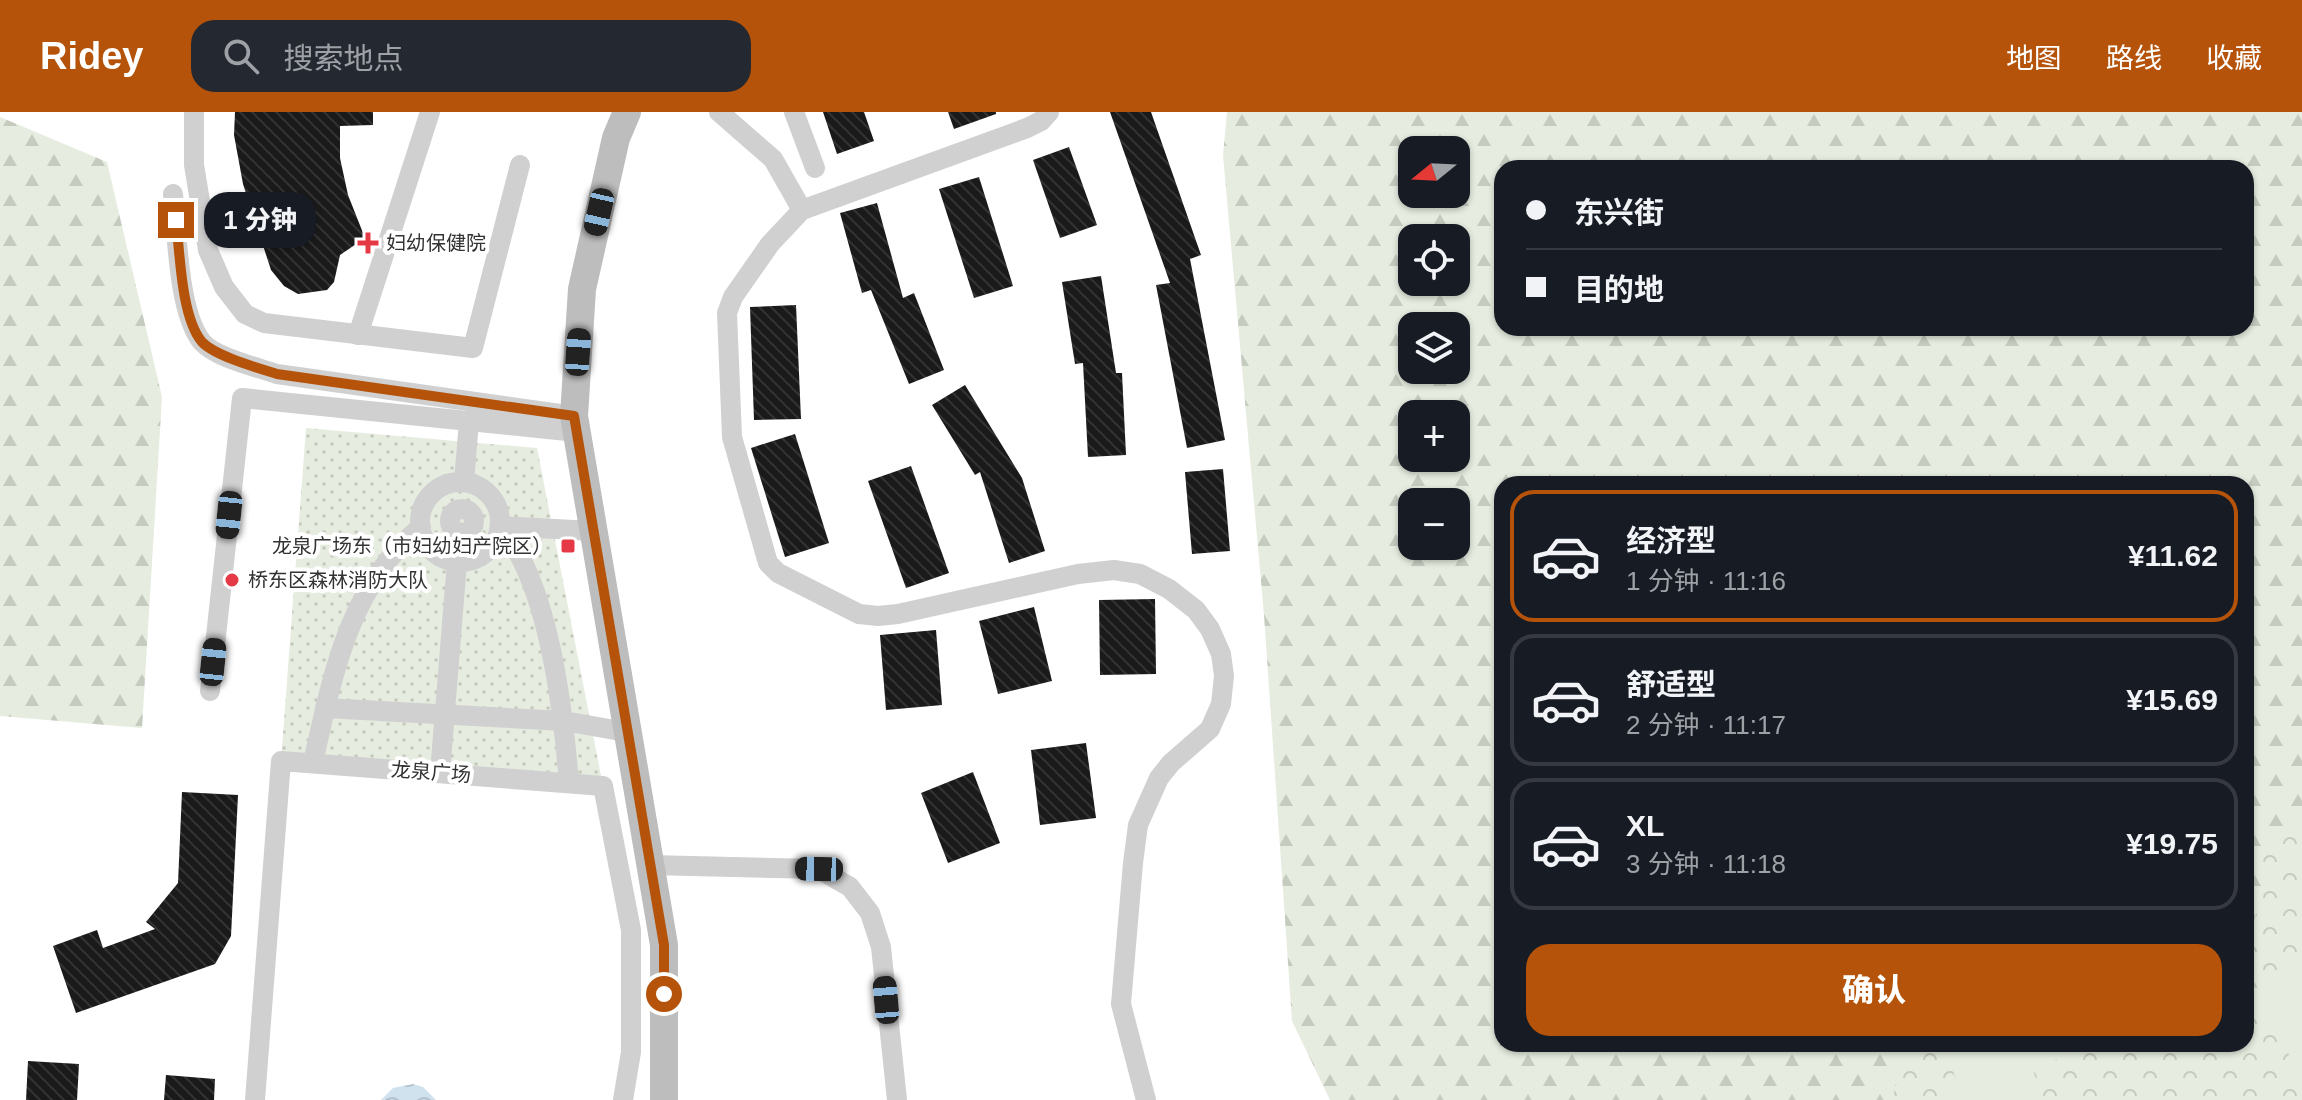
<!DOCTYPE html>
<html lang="zh">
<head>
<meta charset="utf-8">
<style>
	body { margin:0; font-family:Helvetica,"Noto Sans SC",sans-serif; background:#242831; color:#f1f3f6; height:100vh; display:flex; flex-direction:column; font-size:30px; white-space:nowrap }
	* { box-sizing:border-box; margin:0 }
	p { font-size:26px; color:#9ea1a6 }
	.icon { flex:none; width:44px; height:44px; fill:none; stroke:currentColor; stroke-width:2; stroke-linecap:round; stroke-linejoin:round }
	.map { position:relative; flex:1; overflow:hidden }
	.panel { position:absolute; left:1494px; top:364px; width:760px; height:576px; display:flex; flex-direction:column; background:#171b24; border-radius:24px; box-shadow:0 2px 6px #0004 }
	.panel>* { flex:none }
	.hud { position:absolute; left:1494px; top:48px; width:760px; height:176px; border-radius:24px; box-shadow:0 2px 6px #0004; display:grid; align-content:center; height:176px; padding:0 32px; background:#171b24 }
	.needle { width:52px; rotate:252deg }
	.fabs { position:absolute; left:1398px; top:24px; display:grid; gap:16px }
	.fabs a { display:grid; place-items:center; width:72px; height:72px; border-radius:16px; background:#171b24; box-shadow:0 2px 6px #0004; font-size:40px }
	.end { position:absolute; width:36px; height:36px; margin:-18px; border:10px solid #b45309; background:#fff; box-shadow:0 0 0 4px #fff }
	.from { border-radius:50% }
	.bubble { position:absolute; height:56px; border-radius:24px; background:#171b24; box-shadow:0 2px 6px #0004; font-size:26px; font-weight:800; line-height:56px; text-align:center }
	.car { position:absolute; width:24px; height:48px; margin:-24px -12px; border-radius:10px; box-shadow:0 0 6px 2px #0007; background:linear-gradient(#222 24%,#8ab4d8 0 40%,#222 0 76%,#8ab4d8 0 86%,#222 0) }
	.hud b { display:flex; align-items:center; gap:28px; height:76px; font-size:30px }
	.hud b+b { border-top:2px solid #363941 }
	.hud i { width:20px; height:20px; background:#f1f3f6 }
	ul { padding:14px 0 0; list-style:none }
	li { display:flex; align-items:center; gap:24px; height:132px; margin:0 16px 12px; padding:0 16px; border:4px solid #363941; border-radius:24px }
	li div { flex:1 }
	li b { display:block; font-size:30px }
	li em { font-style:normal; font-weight:800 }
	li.selected { border-color:#b45309 }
	li>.icon { width:72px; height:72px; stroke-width:1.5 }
	.action { display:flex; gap:16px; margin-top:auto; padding:16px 32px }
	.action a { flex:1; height:92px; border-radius:24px; background:#b45309; color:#fff; font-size:32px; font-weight:800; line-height:92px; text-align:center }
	header { display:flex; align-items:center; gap:48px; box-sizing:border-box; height:112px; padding:0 40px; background:#b45309; color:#fff }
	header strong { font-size:38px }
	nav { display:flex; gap:44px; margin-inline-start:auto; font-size:28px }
	.search { width:560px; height:72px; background:#242831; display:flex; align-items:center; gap:20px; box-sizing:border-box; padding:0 28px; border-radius:24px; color:#9ea1a6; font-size:30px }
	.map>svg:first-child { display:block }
	.grass { fill:url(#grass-dots) }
	.forest { fill:url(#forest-firs); fill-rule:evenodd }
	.park { fill:url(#park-crowns) }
	.pitch { fill:#e6ecdf }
	.water { fill:url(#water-waves) }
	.building { fill:url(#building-back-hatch) }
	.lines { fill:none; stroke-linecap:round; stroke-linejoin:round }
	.street { stroke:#d0d0d0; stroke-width:20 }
	.secondary { stroke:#bdbdbd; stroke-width:28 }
	.route { stroke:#b45309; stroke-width:10 }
	.poi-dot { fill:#e63946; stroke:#fff; stroke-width:3 }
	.labels { text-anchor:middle; stroke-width:8; stroke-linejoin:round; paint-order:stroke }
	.poi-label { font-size:20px; fill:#333; stroke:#fff; text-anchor:start }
	.street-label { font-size:20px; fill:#333; stroke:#fff }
</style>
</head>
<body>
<header>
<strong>Ridey</strong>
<div class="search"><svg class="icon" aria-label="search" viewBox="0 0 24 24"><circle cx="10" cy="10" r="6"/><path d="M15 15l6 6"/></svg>搜索地点</div>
<nav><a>地图</a><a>路线</a><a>收藏</a></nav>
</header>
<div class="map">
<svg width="2302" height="988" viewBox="0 0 2302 988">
	<defs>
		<pattern id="grass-dots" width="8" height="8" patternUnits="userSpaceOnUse" patternTransform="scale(2)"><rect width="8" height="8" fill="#e6ecdf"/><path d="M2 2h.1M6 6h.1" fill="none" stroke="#c6cbc0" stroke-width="1.8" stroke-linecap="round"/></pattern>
		<pattern id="forest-firs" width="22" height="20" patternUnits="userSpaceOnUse" patternTransform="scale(2)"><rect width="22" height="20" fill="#e6ecdf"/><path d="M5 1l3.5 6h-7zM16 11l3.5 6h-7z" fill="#c6cbc0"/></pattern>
		<pattern id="park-crowns" width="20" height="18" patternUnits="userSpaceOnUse" patternTransform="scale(2)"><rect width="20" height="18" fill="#e6ecdf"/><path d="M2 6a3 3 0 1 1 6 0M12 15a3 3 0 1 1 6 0" fill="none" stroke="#c6cbc0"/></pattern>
		<pattern id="water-waves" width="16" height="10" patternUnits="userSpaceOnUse" patternTransform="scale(2)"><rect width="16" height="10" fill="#cfe2ee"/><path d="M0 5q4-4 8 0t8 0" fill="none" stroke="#b2c2cd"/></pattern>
		<pattern id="building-back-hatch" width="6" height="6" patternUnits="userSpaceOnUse" patternTransform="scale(2)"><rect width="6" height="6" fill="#1a1a1a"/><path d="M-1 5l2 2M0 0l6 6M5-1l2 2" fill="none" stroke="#333"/></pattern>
	</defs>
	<rect width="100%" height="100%" fill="#fff"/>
	<path class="grass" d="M306,316l231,20 66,338 -322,-25z"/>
	<g class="forest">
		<path d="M1227,0h1075v988h-972l-38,-79 -28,-406 -41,-460zM1412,38h44v44h-44zM1502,56h744v160h-744zM1412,126h44v44h-44zM1412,214h44v44h-44zM1412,302h44v44h-44zM1502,372h744v560h-744zM1412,390h44v44h-44z"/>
		<path d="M0,5l107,45 55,235 -20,331 -142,-12z"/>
	</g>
	<path class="park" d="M2292,716l10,2v270h-410l11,-41 1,-15h342v-100l21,-62 -4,-22 -7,-7 13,-17z"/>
	<g class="pitch">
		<path d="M2302,850v111l-52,-74z"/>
		<path d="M1959,932h139l-66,24 12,32h-101l18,-7 -16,-44z"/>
	</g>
	<path class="water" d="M413,972l10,3 13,13h-55l12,-12z"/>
	<g class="building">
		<path d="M235,0h138v13l-33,1v32l8,37 17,43 -25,17 -6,27 -7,8 -29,4 -14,-8 -13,-16 -28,-86 -9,-49z"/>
		<path d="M823,0h41l10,29 -37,13z"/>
		<path d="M948,0h48v2l-42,15z"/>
		<path d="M1110,0h41l50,143 -11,4 35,181 -38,8 -31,-163 14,-2z"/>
		<path d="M1069,35l28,78 -37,13 -27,-78z"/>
		<path d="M979,65l34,109 -39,12 -35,-109z"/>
		<path d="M877,91l26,95 11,-5 30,77 -35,14 -38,-94 -9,3 -22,-80z"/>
		<path d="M1101,164l15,97h6l4,82 -38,2 -5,-94 -8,1 -13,-82z"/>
		<path d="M796,193l5,114 -47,1 -4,-113z"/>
		<path d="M965,273l57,93 23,73 -36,12 -29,-91 -5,3 -43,-70z"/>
		<path d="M795,322l34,109 -44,14 -34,-109z"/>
		<path d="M911,354l38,107 -43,15 -38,-107z"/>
		<path d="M1223,357l7,82 -38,3 -7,-82z"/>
		<path d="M1155,487l1,75 -56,1 -1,-75z"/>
		<path d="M1034,495l18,74 -54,13 -19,-73z"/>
		<path d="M936,518l6,75 -56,5 -6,-75z"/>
		<path d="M1086,631l10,75 -56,7 -9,-75z"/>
		<path d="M973,660l27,71 -52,20 -27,-70z"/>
		<path d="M182,680l56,3 -7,141 -16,28 -139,49 -23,-67 44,-16 6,18 52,-19 -9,-7 32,-39z"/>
		<path d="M28,949l51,3 -2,36h-51z"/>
		<path d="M166,963l49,4 -1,21h-50z"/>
	</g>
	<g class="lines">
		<g class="street">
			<path d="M194,0v53l14,85 16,37 21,27 19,9 209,25 47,-183"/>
			<path d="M719,0l54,47 29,51"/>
			<path d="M794,0l21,56"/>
			<path d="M1049,0l-8,9 -14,7 -225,82 -32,34 -37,53 -6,16 5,124 36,126 10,10 81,41 19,2 20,-2 180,-40 36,-4 26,4 29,15 27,21 14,19 11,25 3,22 -3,28 -11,25 -39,34 -12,15 -21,47 -5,38 -12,141 25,96"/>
			<path d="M173,82c4,38 5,119 29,148 14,16 55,25 75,32l297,42"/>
			<path d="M358,223l72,-223"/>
			<circle cx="460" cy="410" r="40"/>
			<path d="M464,370l5,-61"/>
			<circle cx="462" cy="409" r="12"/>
			<path d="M500,414c49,57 63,183 69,257"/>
			<path d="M500,414l93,5"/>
			<path d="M210,579l32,-293 335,34"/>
			<path d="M325,596l239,13 62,11"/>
			<path d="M313,651c19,-86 36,-178 108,-236"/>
			<path d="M440,661l17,-211"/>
			<path d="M650,753l169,4 31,18 20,26 11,34 16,153"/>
			<path d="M255,988l26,-339 322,25 28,144v122l-8,48"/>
		</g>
		<path class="secondary" d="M627,0l-11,26 -34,151 -8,127 90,529v155"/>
	</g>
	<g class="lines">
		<path class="route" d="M176,108c4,33 5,97 26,122 13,14 56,26 75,32l297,42 90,529v49"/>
	</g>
	<g class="poi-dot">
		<path d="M364 119h8v8h8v8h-8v8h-8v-8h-8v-8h8z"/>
		<rect x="560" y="426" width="16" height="16" rx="4"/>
		<circle cx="232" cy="468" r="8"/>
	</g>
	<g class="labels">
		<g class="poi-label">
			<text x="386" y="138">妇幼保健院</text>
			<text x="552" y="441" text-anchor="end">龙泉广场东（市妇幼妇产院区）</text>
			<text x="248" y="475">桥东区森林消防大队</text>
		</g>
		<g class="street-label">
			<text transform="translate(431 660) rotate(4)" y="7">龙泉广场</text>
		</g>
	</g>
</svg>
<div class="fabs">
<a><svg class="needle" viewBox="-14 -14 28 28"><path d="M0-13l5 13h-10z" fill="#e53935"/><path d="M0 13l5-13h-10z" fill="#9ea1a6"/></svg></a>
<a><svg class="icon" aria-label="locate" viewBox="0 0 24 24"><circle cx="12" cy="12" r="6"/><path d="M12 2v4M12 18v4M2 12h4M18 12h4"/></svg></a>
<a><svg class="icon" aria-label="layers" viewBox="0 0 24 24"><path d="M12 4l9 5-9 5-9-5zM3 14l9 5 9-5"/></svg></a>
<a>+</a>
<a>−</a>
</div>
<i class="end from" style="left:664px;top:882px"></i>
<i class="end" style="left:176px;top:108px"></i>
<div class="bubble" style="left:204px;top:80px;width:112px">1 分钟</div>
<i class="car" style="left:599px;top:100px;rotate:193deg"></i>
<i class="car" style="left:578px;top:240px;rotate:4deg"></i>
<i class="car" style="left:229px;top:403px;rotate:186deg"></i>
<i class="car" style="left:213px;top:550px;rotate:6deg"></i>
<i class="car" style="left:819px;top:757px;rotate:271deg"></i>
<i class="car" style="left:886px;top:888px;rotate:355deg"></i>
<div class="hud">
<b><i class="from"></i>东兴街</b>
<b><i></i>目的地</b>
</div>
<section class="panel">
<ul>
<li class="selected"><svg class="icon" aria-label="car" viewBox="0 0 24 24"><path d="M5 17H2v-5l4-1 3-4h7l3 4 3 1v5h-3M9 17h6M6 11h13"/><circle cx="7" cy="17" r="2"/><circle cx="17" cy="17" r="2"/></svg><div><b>经济型</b><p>1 分钟 · 11:16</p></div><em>¥11.62</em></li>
<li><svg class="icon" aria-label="car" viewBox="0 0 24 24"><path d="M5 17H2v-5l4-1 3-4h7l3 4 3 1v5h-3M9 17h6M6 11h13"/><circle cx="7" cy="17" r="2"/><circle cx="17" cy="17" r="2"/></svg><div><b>舒适型</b><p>2 分钟 · 11:17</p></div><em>¥15.69</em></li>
<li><svg class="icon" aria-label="car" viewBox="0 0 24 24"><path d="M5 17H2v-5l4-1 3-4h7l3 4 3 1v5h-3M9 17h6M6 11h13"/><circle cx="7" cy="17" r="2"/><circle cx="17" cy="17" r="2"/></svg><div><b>XL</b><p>3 分钟 · 11:18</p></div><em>¥19.75</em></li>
</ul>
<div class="action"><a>确认</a></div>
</section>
</div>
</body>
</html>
